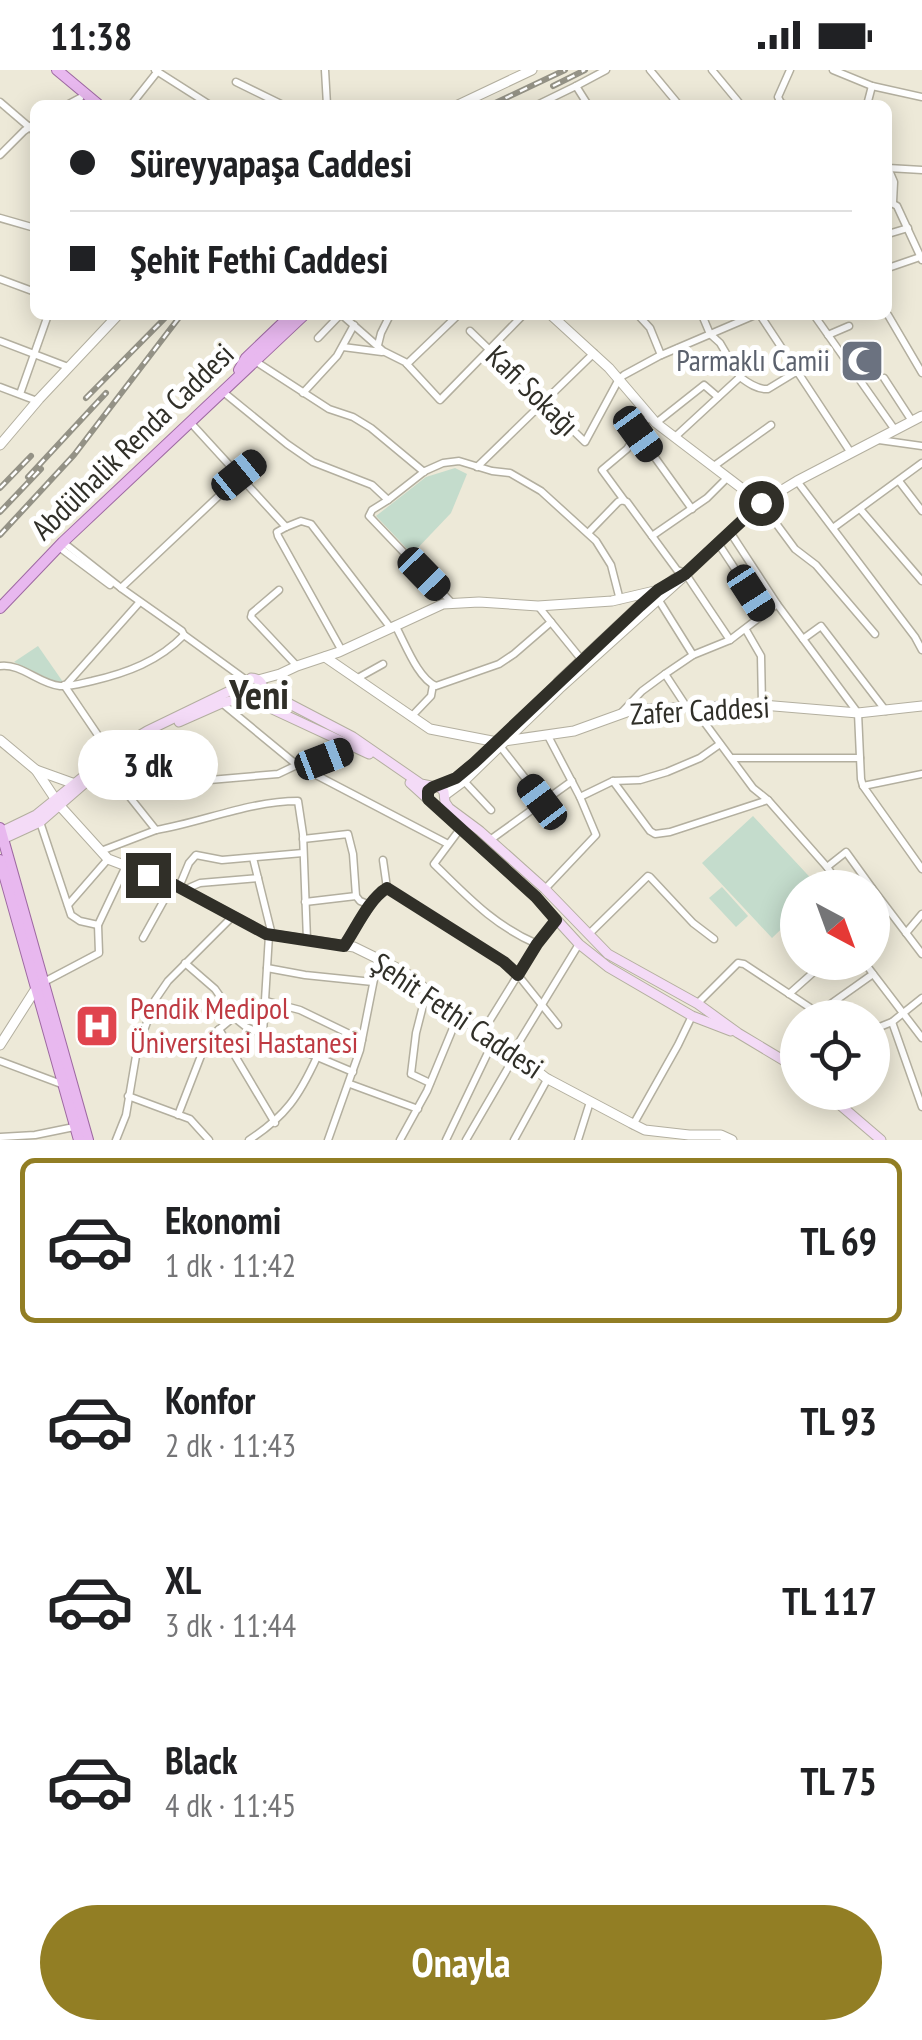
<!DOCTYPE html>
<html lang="tr">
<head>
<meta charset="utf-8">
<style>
	body { margin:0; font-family:"PT Sans Narrow",sans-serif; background:#f2f2f2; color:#202124; height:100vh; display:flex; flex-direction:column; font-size:38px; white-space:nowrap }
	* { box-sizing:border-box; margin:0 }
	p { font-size:32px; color:#757577 }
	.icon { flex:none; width:55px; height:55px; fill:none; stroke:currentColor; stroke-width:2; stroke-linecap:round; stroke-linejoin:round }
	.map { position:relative; height:1070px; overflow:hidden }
	.side { display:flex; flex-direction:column; background:#fff; flex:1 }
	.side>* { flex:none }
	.guide { position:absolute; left:30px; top:30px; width:862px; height:220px; border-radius:15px; box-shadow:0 5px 25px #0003; display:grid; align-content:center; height:220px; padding:0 40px; background:#fff }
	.needle { width:65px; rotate:139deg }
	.controls { position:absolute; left:780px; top:800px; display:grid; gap:20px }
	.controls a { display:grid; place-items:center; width:110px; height:110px; border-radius:50%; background:#fff; box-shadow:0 5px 25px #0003; font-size:50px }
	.end { position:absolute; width:45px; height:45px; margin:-22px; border:12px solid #302f28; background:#fff; box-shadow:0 0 0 5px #fff }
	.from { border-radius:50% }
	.bubble { position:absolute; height:70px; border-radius:35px; background:#fff; box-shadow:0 5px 25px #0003; font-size:32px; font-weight:600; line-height:70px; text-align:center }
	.car { position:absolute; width:30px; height:60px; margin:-30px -15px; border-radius:12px; box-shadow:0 0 8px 2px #0007; background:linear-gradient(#222 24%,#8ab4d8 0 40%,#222 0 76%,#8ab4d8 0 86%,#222 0) }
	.guide b { display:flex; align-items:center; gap:35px; height:95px; font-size:38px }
	.guide b+b { border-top:2px solid #e0e0e0 }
	.guide i { width:25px; height:25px; background:#202124 }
	ul { padding:18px 0 0; list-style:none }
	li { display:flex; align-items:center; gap:30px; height:165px; margin:0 20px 15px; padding:0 20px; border:5px solid transparent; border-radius:15px }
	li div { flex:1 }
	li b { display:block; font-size:38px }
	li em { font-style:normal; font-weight:600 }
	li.active { border-color:#927e24 }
	li>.icon { width:90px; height:90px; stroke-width:1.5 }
	.primary-button { display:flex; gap:20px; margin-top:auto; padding:20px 40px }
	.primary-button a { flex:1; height:115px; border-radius:60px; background:#927e24; color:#fff; font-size:40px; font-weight:600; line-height:115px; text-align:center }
	.status { display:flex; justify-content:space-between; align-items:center; height:70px; padding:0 50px; background:#fff; direction:ltr }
	.status svg { height:28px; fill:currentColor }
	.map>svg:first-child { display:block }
	.green { fill:#c4dccc }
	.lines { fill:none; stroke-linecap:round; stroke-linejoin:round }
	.minor-casing { stroke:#b3af9f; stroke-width:9 }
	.tertiary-casing { stroke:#b3af9f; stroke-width:11 }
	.secondary-casing { stroke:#b3af9f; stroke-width:11 }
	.primary-casing { stroke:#9e69a2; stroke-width:12 }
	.minor { stroke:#fff; stroke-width:6 }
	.tertiary { stroke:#fff; stroke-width:9 }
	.secondary { stroke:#f4dbf7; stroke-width:9 }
	.primary { stroke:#e8b8ef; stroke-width:10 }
	.rail-casing { stroke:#949286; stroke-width:6 }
	.rail { stroke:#fff; stroke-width:2.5; stroke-dasharray:8; stroke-linecap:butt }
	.route { stroke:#302f28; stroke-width:12 }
	.labels { text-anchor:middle; stroke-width:10; stroke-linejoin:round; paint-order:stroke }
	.worship-label { font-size:30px; fill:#5b616d; stroke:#fff; text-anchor:end }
	.street-label { font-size:30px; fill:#302f28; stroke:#fff }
	.health-label { font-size:30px; fill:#be3a42; stroke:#fff; text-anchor:start }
	.district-label { font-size:40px; font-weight:bold; fill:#302f28; stroke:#fff }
</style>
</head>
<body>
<div class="status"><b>11:38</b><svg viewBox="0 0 49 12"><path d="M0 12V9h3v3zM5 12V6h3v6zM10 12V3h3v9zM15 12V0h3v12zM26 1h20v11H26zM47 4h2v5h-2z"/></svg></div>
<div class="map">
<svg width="922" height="1070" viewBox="0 0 922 1070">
	<rect width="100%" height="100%" fill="#ede9d8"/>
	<g class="green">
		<path d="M455,398l12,6 -16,39 -39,41 -36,-38 50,-39z"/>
		<path d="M38,576l25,36v1l-3,1 -46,-22z"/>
		<path d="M753,746l66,71 -21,1 -1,26 -25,24 -70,-75z"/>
		<path d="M722,817l26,29 -12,11 -27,-29z"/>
	</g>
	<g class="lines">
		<defs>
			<g id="minor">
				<path d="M155,0l55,35"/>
				<path d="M325,0l2,35"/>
				<path d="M650,0l29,35"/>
				<path d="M712,0l29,35"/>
				<path d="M833,0l39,16 50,11"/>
				<path d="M236,12l47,23"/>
				<path d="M576,16l30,-16"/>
				<path d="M0,32l35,30"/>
				<path d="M67,35l13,-7"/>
				<path d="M131,35l27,-34"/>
				<path d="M537,35l39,-19 12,19"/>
				<path d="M786,35l-5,-2 -3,-6 12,-27"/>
				<path d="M867,35l5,-19"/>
				<path d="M0,85l24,-24 11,-8"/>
				<path d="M888,98l6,14 -1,20"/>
				<path d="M888,98l34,2"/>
				<path d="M888,131l9,5 25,54"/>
				<path d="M0,148l35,10"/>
				<path d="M888,164l20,-6"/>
				<path d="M888,198l32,-11"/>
				<path d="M0,209l35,13"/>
				<path d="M342,245l41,36 22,11 35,38 83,-85"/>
				<path d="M638,245l12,13 11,27"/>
				<path d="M702,245l8,19 10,9 20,34c8,6 18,13 28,12l28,-17"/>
				<path d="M760,245l91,138"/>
				<path d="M814,245l81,115"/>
				<path d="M888,245l34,58"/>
				<path d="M470,261l115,111 34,-63 5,-4 35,-19 96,-41"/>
				<path d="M828,265l21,-9"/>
				<path d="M318,268l22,-23"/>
				<path d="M0,271l68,26"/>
				<path d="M378,275l3,-12 9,-18"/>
				<path d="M343,277l39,5"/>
				<path d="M255,291l74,48 24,8 18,11 53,44"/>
				<path d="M407,294l51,-49"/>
				<path d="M884,308l28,43"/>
				<path d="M0,317l37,14"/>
				<path d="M222,321l65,53 26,18 59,23 16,15 -16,10 -3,6 82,86"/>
				<path d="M303,323l34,-37 17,-31"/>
				<path d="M20,324l28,-79"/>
				<path d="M190,352l96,105 -9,5 1,4 64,115"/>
				<path d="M656,353l48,-38 14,12"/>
				<path d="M638,364l54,75"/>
				<path d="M675,367l65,-60"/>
				<path d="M879,370l43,6"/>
				<path d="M714,396l57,-41"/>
				<path d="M477,397l117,-114"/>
				<path d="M797,411l118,156 7,13"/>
				<path d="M899,411l23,30"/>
				<path d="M388,430l37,-29 18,-8 16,-2 33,10 18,2 31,18 55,50 15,24 9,35"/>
				<path d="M624,430l-22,-30 25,-21 22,-33"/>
				<path d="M761,433l34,46 21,16 59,69"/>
				<path d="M860,439l62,72"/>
				<path d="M286,457l15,-6 10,3 79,103"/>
				<path d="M833,458l89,-65"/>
				<path d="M730,462l47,72 81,109 3,66 2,7 59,83"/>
				<path d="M588,463l30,-31 4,-2 5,2 50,68 8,3 45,67"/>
				<path d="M652,466l55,-38 20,-20"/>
				<path d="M64,473l57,45 61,43 2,4 62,45"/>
				<path d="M718,473l46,70"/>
				<path d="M59,477l51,38"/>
				<path d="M121,518l136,-128"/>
				<path d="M279,520l-27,23 -1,4 46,49"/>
				<path d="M658,529l35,56"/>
				<path d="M538,536l43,53"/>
				<path d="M395,555c10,18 23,54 41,61l63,-22 15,-10 37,-32"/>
				<path d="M746,560l15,26 1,49"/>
				<path d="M803,569l18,-13 65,85"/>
				<path d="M0,596c21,-3 39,18 60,20 10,1 22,-3 32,-5 35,-8 67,-20 92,-46"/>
				<path d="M356,609l27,-15"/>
				<path d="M64,615l46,68"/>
				<path d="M66,615l72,-81"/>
				<path d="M223,634l74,61 151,79"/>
				<path d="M686,636l-21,-32 28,-19 37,-15 47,-36"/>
				<path d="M693,637l60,81 15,12 59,67 15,21"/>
				<path d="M621,643l21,-22 23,-17"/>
				<path d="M411,647l20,-21 2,-11"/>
				<path d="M500,676l43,55"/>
				<path d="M733,688h127"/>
				<path d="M105,696l51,64c47,-8 94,-29 142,-29l5,33 4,106"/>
				<path d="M198,711l80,-7 19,-9 27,-6 31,-12"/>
				<path d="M464,711l27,29"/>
				<path d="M613,711l37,50 5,3 15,-2 98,-32"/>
				<path d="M863,716l59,-12"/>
				<path d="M580,727l33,-16 27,-1 27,-8 33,-14 20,-14"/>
				<path d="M40,752l31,93 9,6 18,4"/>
				<path d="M460,759l-26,35c33,32 59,61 103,80"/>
				<path d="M303,769l45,-5 5,20 3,42 4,5 10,4"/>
				<path d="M490,770l82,-59"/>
				<path d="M101,781l55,-21"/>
				<path d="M253,788l19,77"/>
				<path d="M383,790l4,28"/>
				<path d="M827,797l19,-15 26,36"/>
				<path d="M179,817l10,-24 7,-8 26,5 81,-7"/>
				<path d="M872,818l50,66"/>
				<path d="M545,819l51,-54 -16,-38 -32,-61"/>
				<path d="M184,820l16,-7 58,-5"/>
				<path d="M305,832l51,-6"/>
				<path d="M68,835l40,-46"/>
				<path d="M590,863l58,-57 2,1 43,46 21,16"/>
				<path d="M906,863l16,-19"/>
				<path d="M143,868l30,-54"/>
				<path d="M345,875l36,-55 6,-2 4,2 113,72 14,13 40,50"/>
				<path d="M864,892l58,76"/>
				<path d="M185,893l30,26 21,30 10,8 107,45"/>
				<path d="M267,898l38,7 68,7"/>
				<path d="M44,912l55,-29 -1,-28 28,-59"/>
				<path d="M427,920l-11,43 -5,41 19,9"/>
				<path d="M789,924l36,-32"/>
				<path d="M266,931l34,9 62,30"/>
				<path d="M698,933l40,-40 6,1 74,49 55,-39"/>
				<path d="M892,952l30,85"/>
				<path d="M219,959l56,94"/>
				<path d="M872,960l20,-8 30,-24"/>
				<path d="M263,963l6,-98"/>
				<path d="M482,963l55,-89 19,-25"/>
				<path d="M513,982l66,-108"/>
				<path d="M0,991l64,24"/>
				<path d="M350,1014l68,25"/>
				<path d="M128,1026l62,23 19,21"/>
				<path d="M178,1045l26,-67 13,-17 17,-14"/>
				<path d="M633,1055l45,-80 14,-29"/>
				<path d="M0,1067l35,-2 39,-8"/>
				<path d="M116,1070l10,-25 11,-65 18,-50 13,-19 65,-65"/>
				<path d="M249,1070c37,-24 50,-44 68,-83"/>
				<path d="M328,1070l32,-90 18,-91"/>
				<path d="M400,1070l27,-49 31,-75"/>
				<path d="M446,1070l48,-100"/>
				<path d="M466,1070l46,-79"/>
				<path d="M514,1070l34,-62"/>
				<path d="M578,1070l12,-38"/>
			</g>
			<g id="tertiary">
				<path d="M458,35l74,-35"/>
				<path d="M551,245l58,53 47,55 105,80"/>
				<path d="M0,375l39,-46 79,-84"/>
				<path d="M325,587l105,72 67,13 77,-11 61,-22 127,-4 96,8 64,-7"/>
				<path d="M258,610l22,-6 17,-8 42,-14 104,-48 36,-2 59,4 74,-5 47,-11"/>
				<path d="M558,612l82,-77 34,-26"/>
				<path d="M0,670l36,30 24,36 48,53 65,25 94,50 87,13 51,25 57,47 51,33 33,26 85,45 14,7 44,5h32l11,5"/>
				<path d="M36,700l39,14"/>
				<path d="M435,717l20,-9 24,-19"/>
				<path d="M445,725l19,-14 95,-92 121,-109 81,-77 36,-22 125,-65"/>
				<path d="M0,975l37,-58"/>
			</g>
			<g id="secondary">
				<path d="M263,620l90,47 68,47 20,4 3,4 1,10 4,6 31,23 65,58 63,65 90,50 40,29 60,36"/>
				<path d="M253,630l116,54"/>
				<path d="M179,652l43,-19 24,-6"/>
				<path d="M98,701l45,-31"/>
				<path d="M410,713l126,114 43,47 29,23 84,49 39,15"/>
				<path d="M1,762l35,-17 84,-68 27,-16 95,-46 9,-7c8,0 13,6 12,14l-4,6 -10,1 -6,-4 -1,-10"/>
				<path d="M3,769l37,-17 46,-40"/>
				<path d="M825,1022l56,48"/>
			</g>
			<g id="primary">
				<path d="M57,0l42,35"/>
				<path d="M239,300l7,-12 45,-43"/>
				<path d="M0,538l63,-66 241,-227"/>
				<path d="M0,758l88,312"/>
				<path d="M0,790l79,280"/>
			</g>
		</defs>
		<use href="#minor" class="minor-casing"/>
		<use href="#tertiary" class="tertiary-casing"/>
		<use href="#secondary" class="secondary-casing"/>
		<use href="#primary" class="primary-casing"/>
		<use href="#minor" class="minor"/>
		<use href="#tertiary" class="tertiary"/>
		<use href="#secondary" class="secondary"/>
		<use href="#primary" class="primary"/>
		<defs>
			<g id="rail">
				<path d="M553,16l32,-16"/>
				<path d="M491,35l74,-35"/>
				<path d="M86,328l81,-82"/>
				<path d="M28,407l78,-84"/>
				<path d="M0,418l31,-32"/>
				<path d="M0,442l41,-43"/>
				<path d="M0,465l74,-80 107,-140"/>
			</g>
		</defs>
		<use href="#rail" class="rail-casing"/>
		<use href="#rail" class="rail"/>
	</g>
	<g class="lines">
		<path class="route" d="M148,805l25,9 93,50 78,12c13,-19 24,-46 43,-58l117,74 14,13 19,-31 19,-24 -20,-23 -108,-98v-8l5,-4 23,-9 18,-15 166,-157 18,-16 27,-16 76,-71"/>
	</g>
	<defs>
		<symbol id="mosque-square" viewBox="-11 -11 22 22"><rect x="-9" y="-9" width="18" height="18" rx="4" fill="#6b7280" stroke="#fff"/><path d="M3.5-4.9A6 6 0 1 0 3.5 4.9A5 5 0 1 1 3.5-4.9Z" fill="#fff"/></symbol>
		<symbol id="hospital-square" viewBox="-11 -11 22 22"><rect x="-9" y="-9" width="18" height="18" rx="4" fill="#e0444e" stroke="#fff"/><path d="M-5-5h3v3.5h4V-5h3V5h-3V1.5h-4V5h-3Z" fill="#fff"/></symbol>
	</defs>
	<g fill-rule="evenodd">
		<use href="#mosque-square" x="837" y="266" width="50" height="50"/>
		<use href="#hospital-square" x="72" y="931" width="50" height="50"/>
	</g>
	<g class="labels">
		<g class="worship-label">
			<text x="830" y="301">Parmaklı Camii</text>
		</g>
		<g class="street-label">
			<text transform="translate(532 321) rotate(44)" y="10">Kafi Sokağı</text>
			<text transform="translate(133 372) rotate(-44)" y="10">Abdülhalik Renda Caddesi</text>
			<text transform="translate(700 641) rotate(-3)" y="10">Zafer Caddesi</text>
			<text transform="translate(457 946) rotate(34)" y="10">Şehit Fethi Caddesi</text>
		</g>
		<g class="health-label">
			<text x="130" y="949">Pendik Medipol<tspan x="130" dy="34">Üniversitesi Hastanesi</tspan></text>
		</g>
		<g class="district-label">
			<text x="259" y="639">Yeni</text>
		</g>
	</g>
</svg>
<div class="controls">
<a><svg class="needle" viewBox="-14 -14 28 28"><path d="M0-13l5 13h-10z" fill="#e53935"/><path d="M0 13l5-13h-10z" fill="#757577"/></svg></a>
<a><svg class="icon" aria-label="locate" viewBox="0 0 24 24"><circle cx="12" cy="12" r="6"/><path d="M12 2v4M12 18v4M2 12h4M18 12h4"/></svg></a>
</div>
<i class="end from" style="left:761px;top:433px"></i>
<i class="end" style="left:148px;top:805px"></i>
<div class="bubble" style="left:78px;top:660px;width:140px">3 dk</div>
<i class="car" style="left:638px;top:364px;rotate:144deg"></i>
<i class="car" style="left:239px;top:405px;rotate:51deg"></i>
<i class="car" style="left:424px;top:504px;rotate:136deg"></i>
<i class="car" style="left:751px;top:523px;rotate:147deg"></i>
<i class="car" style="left:324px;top:689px;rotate:69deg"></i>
<i class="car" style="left:542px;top:732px;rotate:323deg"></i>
<div class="guide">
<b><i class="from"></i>Süreyyapaşa Caddesi</b>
<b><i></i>Şehit Fethi Caddesi</b>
</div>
</div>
<section class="side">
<ul>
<li class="active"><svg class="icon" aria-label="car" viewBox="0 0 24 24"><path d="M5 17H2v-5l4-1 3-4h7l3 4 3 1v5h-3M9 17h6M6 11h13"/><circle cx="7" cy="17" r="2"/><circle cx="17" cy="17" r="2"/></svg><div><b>Ekonomi</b><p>1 dk · 11:42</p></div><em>TL 69</em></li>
<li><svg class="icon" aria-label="car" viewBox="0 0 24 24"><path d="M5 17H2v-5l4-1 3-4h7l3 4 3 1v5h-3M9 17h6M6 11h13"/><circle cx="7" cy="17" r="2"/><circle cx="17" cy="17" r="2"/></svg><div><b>Konfor</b><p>2 dk · 11:43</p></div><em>TL 93</em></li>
<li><svg class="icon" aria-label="car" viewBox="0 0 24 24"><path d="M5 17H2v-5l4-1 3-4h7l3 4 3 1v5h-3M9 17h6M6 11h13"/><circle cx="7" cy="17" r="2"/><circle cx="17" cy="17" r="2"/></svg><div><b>XL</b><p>3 dk · 11:44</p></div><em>TL 117</em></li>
<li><svg class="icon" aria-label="car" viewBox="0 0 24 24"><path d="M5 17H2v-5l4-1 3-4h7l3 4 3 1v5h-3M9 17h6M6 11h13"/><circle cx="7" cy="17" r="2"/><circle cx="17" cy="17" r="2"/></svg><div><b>Black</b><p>4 dk · 11:45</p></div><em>TL 75</em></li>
</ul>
<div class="primary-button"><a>Onayla</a></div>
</section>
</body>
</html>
